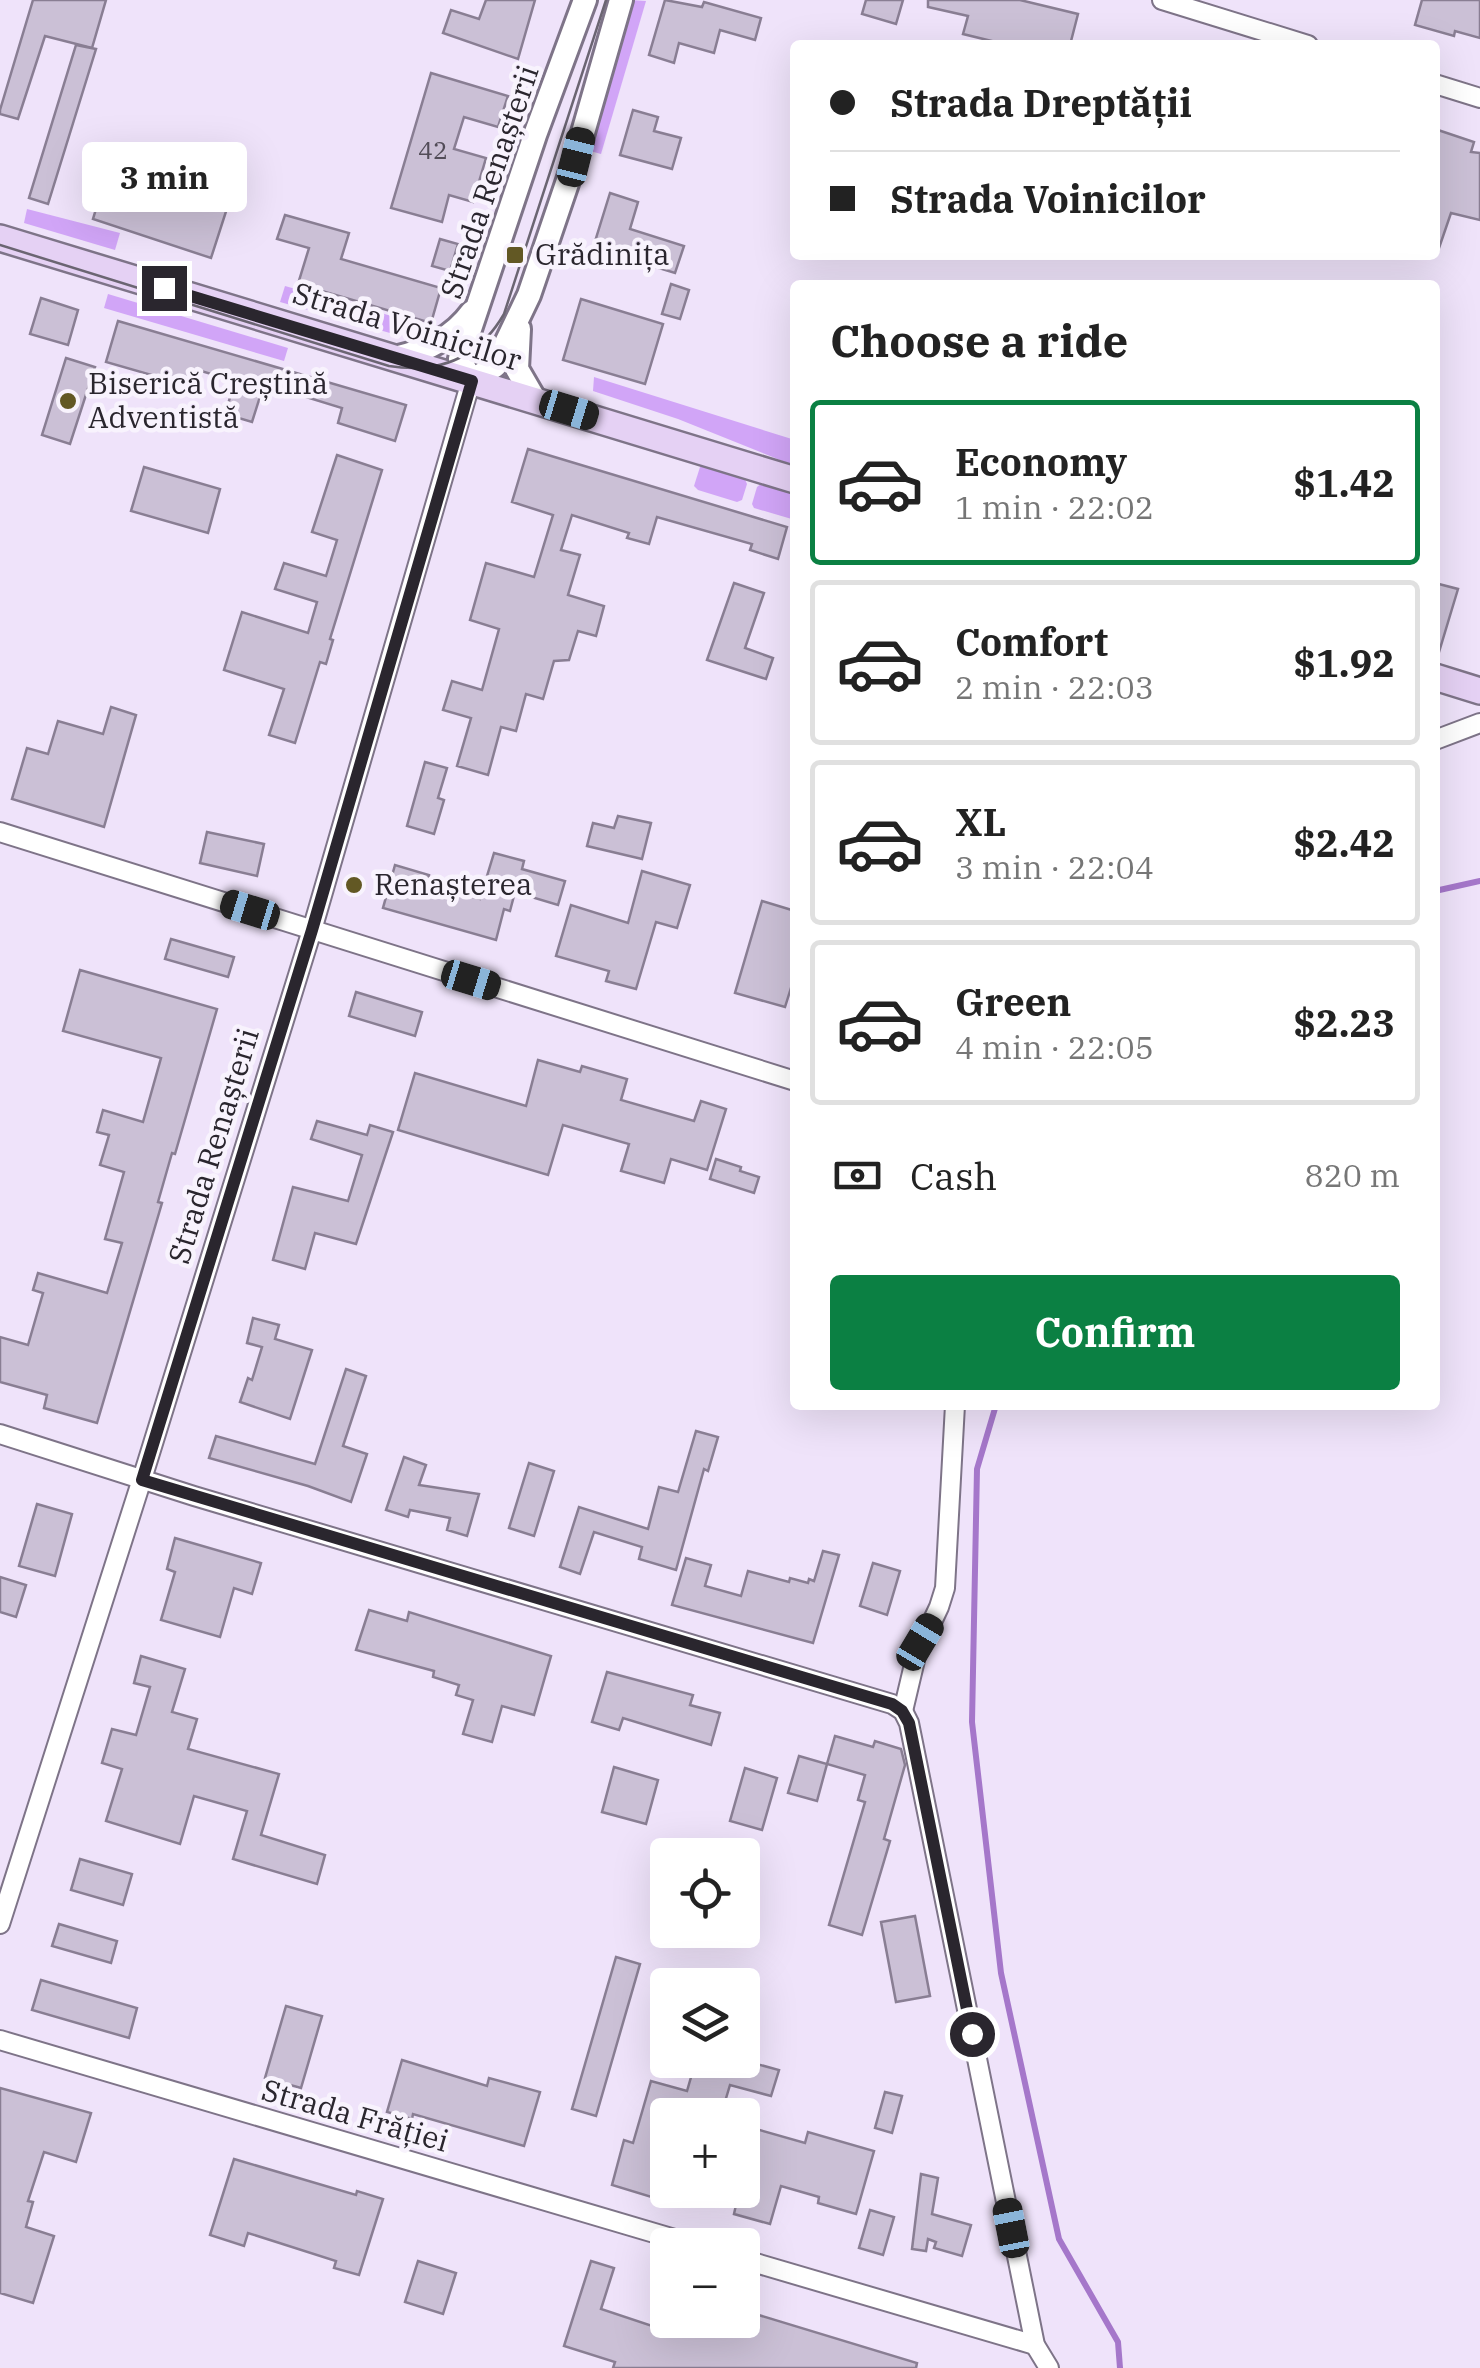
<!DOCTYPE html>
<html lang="en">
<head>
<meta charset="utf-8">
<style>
	body { margin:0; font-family:"IBM Plex Serif",serif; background:#f6f6f6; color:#222; height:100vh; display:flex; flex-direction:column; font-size:38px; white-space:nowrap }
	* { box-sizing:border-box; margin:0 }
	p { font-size:32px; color:#767676 }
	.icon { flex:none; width:55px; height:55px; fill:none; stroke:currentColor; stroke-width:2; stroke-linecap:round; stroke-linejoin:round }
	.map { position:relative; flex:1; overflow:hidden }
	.details { position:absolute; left:790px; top:280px; width:650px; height:1130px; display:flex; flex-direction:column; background:#fff; border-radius:10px; box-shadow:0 10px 40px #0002 }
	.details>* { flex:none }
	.top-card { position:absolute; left:790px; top:40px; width:650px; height:220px; border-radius:10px; box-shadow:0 10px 40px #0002; display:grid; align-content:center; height:220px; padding:0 40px; background:#fff }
	.fabs { position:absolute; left:650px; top:1838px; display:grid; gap:20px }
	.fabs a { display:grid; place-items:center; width:110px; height:110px; border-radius:10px; background:#fff; box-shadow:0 10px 40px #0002; font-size:50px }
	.end { position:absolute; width:45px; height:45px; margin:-22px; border:12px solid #2a262e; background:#fff; box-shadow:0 0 0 5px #fff }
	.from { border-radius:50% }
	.bubble { position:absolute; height:70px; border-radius:10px; background:#fff; box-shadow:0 10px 40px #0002; font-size:32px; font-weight:700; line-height:70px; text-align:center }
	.car { position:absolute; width:30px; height:60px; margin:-30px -15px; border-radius:12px; box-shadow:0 0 8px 2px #0007; background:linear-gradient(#222 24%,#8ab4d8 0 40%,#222 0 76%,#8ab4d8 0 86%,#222 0) }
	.top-card b { display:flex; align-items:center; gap:35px; height:95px; font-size:38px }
	.top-card b+b { border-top:2px solid #e0e0e0 }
	.top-card i { width:25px; height:25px; background:#222 }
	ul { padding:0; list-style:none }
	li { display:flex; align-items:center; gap:30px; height:165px; margin:0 20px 15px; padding:0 20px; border:5px solid #e0e0e0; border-radius:10px }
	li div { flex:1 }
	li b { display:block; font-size:38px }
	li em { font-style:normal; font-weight:700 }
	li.active { border-color:#0b8043 }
	li>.icon { width:90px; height:90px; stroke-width:1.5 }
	h2 { padding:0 40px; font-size:45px; line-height:120px }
	.pay { display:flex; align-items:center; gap:25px; height:110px; padding:0 40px; font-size:38px }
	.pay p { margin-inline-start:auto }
	.button { display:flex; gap:20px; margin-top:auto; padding:20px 40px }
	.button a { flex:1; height:115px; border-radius:10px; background:#0b8043; color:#fff; font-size:40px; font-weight:700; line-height:115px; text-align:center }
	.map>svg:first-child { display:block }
	.green { fill:#d1a5f7 }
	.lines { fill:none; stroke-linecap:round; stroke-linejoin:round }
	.stream { stroke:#a577ca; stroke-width:6 }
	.building { fill:#cbc0d6; stroke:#897e93; stroke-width:2.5 }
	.minor-casing { stroke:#7e7488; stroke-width:22 }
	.tertiary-casing { stroke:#7e7488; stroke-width:28 }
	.secondary-casing { stroke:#7e7488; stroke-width:30 }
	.minor { stroke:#fff; stroke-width:18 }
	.tertiary { stroke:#fff; stroke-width:22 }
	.secondary { stroke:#e5d1f4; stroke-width:25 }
	.tram { stroke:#6b6572; stroke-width:2.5 }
	.route { stroke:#2a262e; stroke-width:12 }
	.poi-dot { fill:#625824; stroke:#f8f3fd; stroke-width:4 }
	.labels { text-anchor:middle; stroke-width:9; stroke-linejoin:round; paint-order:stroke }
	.number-label { font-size:25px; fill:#524c58 }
	.street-label { font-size:30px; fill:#2a262e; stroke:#f8f3fd }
	.poi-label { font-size:30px; fill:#2a262e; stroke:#f8f3fd; text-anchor:start }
</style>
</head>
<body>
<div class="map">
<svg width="1480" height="2368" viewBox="0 0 1480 2368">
	<rect width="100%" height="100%" fill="#efe3fa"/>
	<g class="green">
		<path d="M630,0l16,1 -45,153 -18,-5z"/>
		<path d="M27,209l93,24 -5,17 -91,-27z"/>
		<path d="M285,286l110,31 -5,16 -110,-31z"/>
		<path d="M108,294l180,54 -4,13 -180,-53z"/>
		<path d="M594,377l201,63v26l-117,-47 -85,-28z"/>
		<path d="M706,466l38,11 3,7 -5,16 -5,2 -39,-12 -4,-4 6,-19z"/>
		<path d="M762,483l33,10v27l-41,-12 -2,-4 5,-17z"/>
	</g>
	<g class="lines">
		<g class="stream">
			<path d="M1435,891l45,-10"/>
			<path d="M996,1405l-19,64 -5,253 29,251 58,266 59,103 2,26"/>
		</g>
	</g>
	<g class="building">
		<path d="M33,0h73l-14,48 -47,-12 -27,83 -18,-5v-4z"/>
		<path d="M486,0h49l-17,59 -75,-26 8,-23 28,9z"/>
		<path d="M665,0l37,7 2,-5 57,16 -6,22 -35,-10 -6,23 -35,-10 -5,20 -25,-8z"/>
		<path d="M866,0h37l-7,24 -34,-10z"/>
		<path d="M928,0h92l58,14 -8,31h-62l-45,-11 5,-18 -40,-9z"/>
		<path d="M1422,0h58v38l-25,-7 -1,5 -39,-11z"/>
		<path d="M76,45l20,4 -48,155 -19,-6z"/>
		<path d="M431,73l77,23 -10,31 -34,-10 -10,32 32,9 -13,44 -24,-7 -7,27 -51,-14z"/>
		<path d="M633,110l25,7 -4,14 27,7 -9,31 -52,-14z"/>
		<path d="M1435,129l39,13 -3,10 9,1v67l-29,-7 -13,38 -3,-1z"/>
		<path d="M114,150l27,8 -5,16 66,20 2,-7 27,9 -20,62 -118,-39z"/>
		<path d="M610,193l28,9 -8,27 54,17 -9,27 -82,-25z"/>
		<path d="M285,215l64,18 -8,26 100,29 -10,35 -133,-39 11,-36 -32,-9z"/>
		<path d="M440,239l18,5 -8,27 -18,-5z"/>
		<path d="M671,284l18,6 -9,29 -18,-5z"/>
		<path d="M41,298l37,12 -10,35 -38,-11z"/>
		<path d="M581,299l82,25 -18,60 -82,-24z"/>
		<path d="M118,321l288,84 -11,36 -57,-18 4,-15 -78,-24 -12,38 -27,-8 10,-33 -37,-11 -5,17 -87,-25z"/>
		<path d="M66,358l29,9 -25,77 -28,-9z"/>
		<path d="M528,449l259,78 -9,32 -28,-9 2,-6 -95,-27 -8,27 -22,-6 2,-5 -57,-18 -11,35 19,5 -12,40 36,11 -8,30 -18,-5 -9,29 -15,1 -11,38 -17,-5 -10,37 -15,-4 -13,48 -31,-9 14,-48 -28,-8 9,-29 30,9 17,-61 -29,-9 16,-57 48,14 19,-62 -41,-13z"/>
		<path d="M337,455l45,15 -52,169 3,1 -7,24 -6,-2 -25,81 -26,-8 15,-46 -60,-19 18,-58 66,21 9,-31 -42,-13 9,-26 42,13 11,-36 -25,-8z"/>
		<path d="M144,467l76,22 -12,44 -77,-22z"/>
		<path d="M734,583l30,10 -19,55 28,10 -7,21 -59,-19z"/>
		<path d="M1435,583l23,6 -19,63 -4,-1z"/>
		<path d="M111,707l25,8 -32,112 -92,-28 15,-51 21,6 10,-33 45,13z"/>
		<path d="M425,762l22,6 -9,30 6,2 -10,34 -27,-8z"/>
		<path d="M618,816l33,7 -9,36 -55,-13 6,-23 21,5z"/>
		<path d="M207,832l57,12 -7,32 -57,-13z"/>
		<path d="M494,853l30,8 -2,8 43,12 -7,24 -43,-13 -5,19 -6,-2 -8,31 -113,-32 12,-43 34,10 -2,9 53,15z"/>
		<path d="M642,871l48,14 -13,43 -21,-6 -20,67 -30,-8 3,-10 -53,-15 15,-51 57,18z"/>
		<path d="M762,901l33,10v64l-10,32 -50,-14z"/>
		<path d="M171,939l63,18 -6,20 -63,-18z"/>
		<path d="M80,970l137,39 -42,145 -3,-1 -14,49 4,1 -65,220 -53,-15 3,-13 -47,-13v-45l28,8 15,-52 -10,-3 5,-17 69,20 15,-50 -17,-4 19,-67 -24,-7 9,-30 -12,-3 6,-22 40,12 18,-64 -98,-27z"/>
		<path d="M356,992l66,20 -7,24 -66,-20z"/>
		<path d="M538,1060l42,12 2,-6 45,13 -6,21 73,21 7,-20 25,8 -19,61 -36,-11 -7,24 -43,-12 8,-27 -66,-19 -15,50 -150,-45 17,-57 111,33z"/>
		<path d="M317,1121l50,14 3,-10 23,7 -37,112 -41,-11 -10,36 -32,-9 20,-73 55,14 14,-46 -51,-16z"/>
		<path d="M716,1159l25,8 -1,4 19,6 -5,16 -44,-14z"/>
		<path d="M253,1318l26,7 -4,14 37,11 -22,69 -50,-17 8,-24 4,2 10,-33 -15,-4z"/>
		<path d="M346,1369l20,7 -23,70 24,8 -16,48 -43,-16 -99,-28 7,-22 99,28z"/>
		<path d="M696,1431l22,6 -10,34 -4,-2 -28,101 -37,-11 3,-12 -48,-15 -14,42 -20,-7 19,-60 69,22 11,-42 19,5z"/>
		<path d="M404,1457l22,8 -7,20 60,9 -12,42 -20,-6 3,-12 -40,-8 -2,7 -22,-7z"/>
		<path d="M529,1463l25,8 -20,65 -25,-8z"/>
		<path d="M37,1504l35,10 -17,62 -36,-10z"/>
		<path d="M175,1538l86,25 -9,31 -18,-6 -14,49 -59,-17 14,-48 -8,-3z"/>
		<path d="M823,1551l16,4 -26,88 -141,-38 14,-47 25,7 -6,21 36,10 7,-25 41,11 1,-4 18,5 1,-4 5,2z"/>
		<path d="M873,1563l27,8 -13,44 -27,-9z"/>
		<path d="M0,1577l26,8 -10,32 -16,-5z"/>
		<path d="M369,1610l38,11 2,-9 142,44 -17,59 -32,-9 -10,36 -29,-8 10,-34 -17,-5 3,-10 -26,-8 1,-6 -78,-21z"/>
		<path d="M141,1656l44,13 -13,43 25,7 -9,30 91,25 -18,61 64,20 -8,29 -84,-25 14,-48 -53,-15 -14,48 -74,-23 16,-52 -20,-6 10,-34 24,6 14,-48 -16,-4z"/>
		<path d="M607,1672l86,23 -3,10 30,8 -9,32 -88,-27 -4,12 -27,-8z"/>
		<path d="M835,1736l38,11 2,-6 26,8 4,16 -21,74 6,2 -28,94 -33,-10 36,-123 -7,-2 7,-25 -38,-11z"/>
		<path d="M799,1756l28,8 -10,37 -29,-8z"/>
		<path d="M614,1767l44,13 -12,44 -44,-12z"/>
		<path d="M745,1768l32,10 -15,52 -32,-9z"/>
		<path d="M80,1859l52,15 -9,31 -52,-15z"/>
		<path d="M915,1916l15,80 -34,6 -15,-80z"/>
		<path d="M59,1924l58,17 -6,22 -59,-17z"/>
		<path d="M616,1957l24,7 -44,152 -24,-7z"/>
		<path d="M41,1980l96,28 -8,30 -97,-28z"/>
		<path d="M286,2006l36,10 -21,72 -36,-10z"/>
		<path d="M402,2060l85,26 2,-8 51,14 -16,54 -111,-32 -1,5 -25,-7z"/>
		<path d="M696,2060h46l37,10 -8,26 -41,-11 -9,30h-53v53l-10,31 -46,-14 12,-45 9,3 18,-62 36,10z"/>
		<path d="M0,2088l91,25 -15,49 -32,-10 -16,49 5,1 -7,25 28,9 -21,67 -33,-10z"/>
		<path d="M885,2092l17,4 -10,37 -17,-5z"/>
		<path d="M742,2125l63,18 3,-11 66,19 -18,63 -38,-11 1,-6 -38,-11 -11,38 -36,-10 2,-9 -35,-10 1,-5h40z"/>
		<path d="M234,2159l122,36 1,-4 26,8 -24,76 -25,-7 2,-7 -88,-28 -4,13 -34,-11z"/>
		<path d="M921,2174l17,4 -6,36 39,11 -9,31 -28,-8 2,-6 -8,-3 -2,12 -14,-2z"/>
		<path d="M870,2210l24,7 -11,38 -24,-7z"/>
		<path d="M418,2261l38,12 -13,41 -38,-12z"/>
		<path d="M591,2261l23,7 -13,41 57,19 1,-3 41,5 3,-10h39v-10l175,53 -1,5h-303l2,-6 -51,-16z"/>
	</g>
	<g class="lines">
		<defs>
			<g id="minor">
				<path d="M1162,0l146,45"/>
				<path d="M1435,84l45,14"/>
				<path d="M1435,740l45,-17"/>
				<path d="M0,832l795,249"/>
				<path d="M0,1434l194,62 698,208 11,7 6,12 126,622 14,23"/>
				<path d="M903,1711l13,-55 23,-49 6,-19 10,-183"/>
				<path d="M0,1924l142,-445 170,-549 159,-549"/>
				<path d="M0,2040l695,205"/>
				<path d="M742,2259l293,86"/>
			</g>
			<g id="tertiary">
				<path d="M585,0l-50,135 -75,224 11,22 24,-15 34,-71 47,-138 45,-157"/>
				<path d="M519,329l-2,40 18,31"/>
				<path d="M395,358c31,-7 58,-20 77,-46"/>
			</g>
			<g id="secondary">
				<path d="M0,238l795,242"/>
				<path d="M1435,677l45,14"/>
			</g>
		</defs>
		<use href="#minor" class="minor-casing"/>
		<use href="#tertiary" class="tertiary-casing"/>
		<use href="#secondary" class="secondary-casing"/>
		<use href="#minor" class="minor"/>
		<use href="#tertiary" class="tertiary"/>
		<use href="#secondary" class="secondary"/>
		<path class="tram" d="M0,245l389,121c50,8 89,-7 115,-52l102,-314"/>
	</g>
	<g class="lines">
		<path class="route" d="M164,288l308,93 -160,549 -170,550 750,224 10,7 7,12 63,311"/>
	</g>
	<g class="poi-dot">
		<rect x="505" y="245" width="20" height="20" rx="5"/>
		<circle cx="68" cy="401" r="10"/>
		<circle cx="354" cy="885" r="10"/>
	</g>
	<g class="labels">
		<g class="number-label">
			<text x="433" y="159">42</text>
		</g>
		<g class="street-label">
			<text transform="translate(490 182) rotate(-71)" y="10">Strada Renașterii</text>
			<text transform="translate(407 327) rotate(17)" y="10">Strada Voinicilor</text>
			<text transform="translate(214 1146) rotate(-73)" y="10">Strada Renașterii</text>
			<text transform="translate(355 2116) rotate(16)" y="10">Strada Frăției</text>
		</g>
		<g class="poi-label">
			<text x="535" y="265">Grădinița</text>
			<text x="88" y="394">Biserică Creștină<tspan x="88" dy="34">Adventistă</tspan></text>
			<text x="374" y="895">Renașterea</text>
		</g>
	</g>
</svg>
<div class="fabs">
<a><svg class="icon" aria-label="locate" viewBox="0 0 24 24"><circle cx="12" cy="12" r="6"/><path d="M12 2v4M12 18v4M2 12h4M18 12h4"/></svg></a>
<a><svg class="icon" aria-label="layers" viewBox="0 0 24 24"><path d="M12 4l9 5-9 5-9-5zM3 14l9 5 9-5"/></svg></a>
<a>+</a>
<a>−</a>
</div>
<i class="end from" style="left:972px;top:2034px"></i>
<i class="end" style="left:164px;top:288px"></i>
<div class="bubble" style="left:82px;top:142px;width:165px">3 min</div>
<i class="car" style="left:576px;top:157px;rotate:14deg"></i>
<i class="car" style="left:569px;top:410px;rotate:107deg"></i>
<i class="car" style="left:250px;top:910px;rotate:287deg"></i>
<i class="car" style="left:471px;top:980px;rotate:107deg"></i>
<i class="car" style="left:920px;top:1642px;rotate:31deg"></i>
<i class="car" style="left:1011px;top:2228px;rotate:349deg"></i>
<div class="top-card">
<b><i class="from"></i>Strada Dreptății</b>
<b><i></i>Strada Voinicilor</b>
</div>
<section class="details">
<h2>Choose a ride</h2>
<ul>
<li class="active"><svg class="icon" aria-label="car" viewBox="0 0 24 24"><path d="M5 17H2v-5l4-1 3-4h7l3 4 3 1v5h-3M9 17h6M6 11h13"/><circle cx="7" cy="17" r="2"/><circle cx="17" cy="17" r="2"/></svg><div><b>Economy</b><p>1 min · 22:02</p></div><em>$1.42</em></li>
<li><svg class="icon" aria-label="car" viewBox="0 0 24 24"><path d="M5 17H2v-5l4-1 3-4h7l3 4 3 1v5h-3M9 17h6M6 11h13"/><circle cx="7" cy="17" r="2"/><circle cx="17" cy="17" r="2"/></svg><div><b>Comfort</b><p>2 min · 22:03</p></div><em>$1.92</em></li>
<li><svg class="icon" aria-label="car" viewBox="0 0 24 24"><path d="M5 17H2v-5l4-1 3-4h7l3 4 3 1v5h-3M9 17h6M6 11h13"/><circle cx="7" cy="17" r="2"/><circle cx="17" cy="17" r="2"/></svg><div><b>XL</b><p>3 min · 22:04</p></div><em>$2.42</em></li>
<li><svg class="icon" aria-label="car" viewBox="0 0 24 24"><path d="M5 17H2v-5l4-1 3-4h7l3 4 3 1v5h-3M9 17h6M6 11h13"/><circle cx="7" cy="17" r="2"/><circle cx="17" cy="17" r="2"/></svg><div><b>Green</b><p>4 min · 22:05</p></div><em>$2.23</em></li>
</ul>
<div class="pay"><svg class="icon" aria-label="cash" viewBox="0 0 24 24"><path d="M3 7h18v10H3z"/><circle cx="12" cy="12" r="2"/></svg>Cash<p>820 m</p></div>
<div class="button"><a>Confirm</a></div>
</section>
</div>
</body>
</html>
